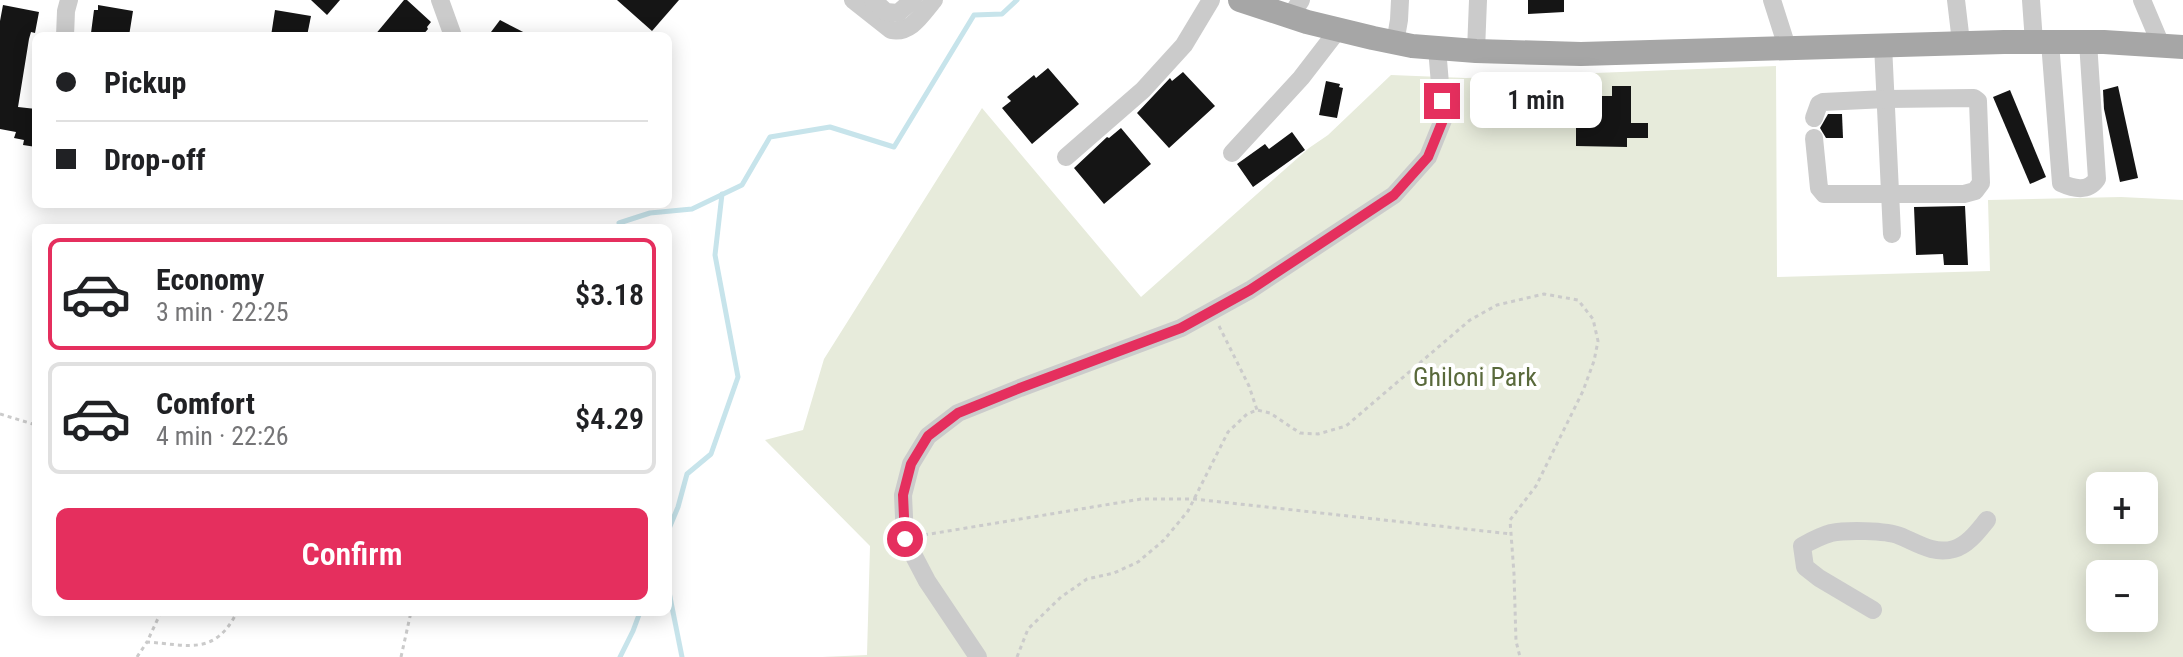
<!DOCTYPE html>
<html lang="en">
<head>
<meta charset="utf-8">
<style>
	body { margin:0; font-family:"Roboto Condensed",sans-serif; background:#f2f2f2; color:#202124; height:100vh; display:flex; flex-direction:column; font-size:30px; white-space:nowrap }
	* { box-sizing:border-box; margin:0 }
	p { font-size:26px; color:#757577 }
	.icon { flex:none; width:44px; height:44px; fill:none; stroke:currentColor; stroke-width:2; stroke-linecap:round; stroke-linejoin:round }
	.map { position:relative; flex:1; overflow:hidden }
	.details { position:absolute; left:32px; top:224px; width:640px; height:392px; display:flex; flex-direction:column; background:#fff; border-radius:12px; box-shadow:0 4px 20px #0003 }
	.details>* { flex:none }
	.top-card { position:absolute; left:32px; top:32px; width:640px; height:176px; border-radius:12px; box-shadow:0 4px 20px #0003; display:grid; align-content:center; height:176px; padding:0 24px; background:#fff }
	.buttons { position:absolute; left:2086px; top:472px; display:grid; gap:16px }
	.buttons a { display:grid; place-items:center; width:72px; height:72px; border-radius:12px; background:#fff; box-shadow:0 4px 20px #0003; font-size:40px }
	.end { position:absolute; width:36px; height:36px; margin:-18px; border:10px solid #e52f5e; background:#fff; box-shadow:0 0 0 4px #fff }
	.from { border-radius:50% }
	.bubble { position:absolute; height:56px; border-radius:12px; background:#fff; box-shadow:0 4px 20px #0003; font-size:26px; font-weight:600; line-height:56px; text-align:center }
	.top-card b { display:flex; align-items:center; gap:28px; height:76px; font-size:30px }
	.top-card b+b { border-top:2px solid #e0e0e0 }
	.top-card i { width:20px; height:20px; background:#202124 }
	ul { padding:14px 0 0; list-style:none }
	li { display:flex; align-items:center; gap:24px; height:112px; margin:0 16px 12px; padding:0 8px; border:4px solid #e0e0e0; border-radius:12px }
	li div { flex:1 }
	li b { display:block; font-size:30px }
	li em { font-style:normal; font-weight:600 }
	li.current { border-color:#e52f5e }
	li>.icon { width:72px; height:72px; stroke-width:1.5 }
	.primary-button { display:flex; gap:16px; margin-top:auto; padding:16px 24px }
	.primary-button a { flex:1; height:92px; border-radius:12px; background:#e52f5e; color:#fff; font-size:32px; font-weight:600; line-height:92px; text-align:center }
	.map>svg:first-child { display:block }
	.green { fill:#e7ebdb; fill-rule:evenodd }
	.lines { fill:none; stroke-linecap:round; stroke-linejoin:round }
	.stream { stroke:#c7e4eb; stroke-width:5 }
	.building { fill:#151515 }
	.path { stroke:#cbcbcb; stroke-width:3; stroke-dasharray:4 4; stroke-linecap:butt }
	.minor { stroke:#cbcbcb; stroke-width:18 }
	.major { stroke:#a6a6a6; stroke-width:24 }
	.route { stroke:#e52f5e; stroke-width:10 }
	.labels { text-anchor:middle; stroke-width:8; stroke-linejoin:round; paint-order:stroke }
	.park-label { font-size:26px; fill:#59693b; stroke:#fff }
</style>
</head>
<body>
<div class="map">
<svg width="2183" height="657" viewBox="0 0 2183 657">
	<rect width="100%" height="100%" fill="#fff"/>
	<path class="green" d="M1776,66l1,211 213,-6 -2,-71 133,-3 62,3v457h-1361l45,-2 3,-109 -105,-106 38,-10 21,-71 158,-251 159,189 168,-149 19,-13 63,-60 75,3zM2100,486h44v44h-44zM2100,574h44v44h-44z"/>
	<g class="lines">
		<g class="stream">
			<path d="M621,228l-2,-5 31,-10 42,-4 50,-24 28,-48 60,-10 64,20 80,-132 28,-1 15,-14"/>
			<path d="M668,531l10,-24 9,-33 24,-20 27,-77 -23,-122 7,-61"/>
			<path d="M668,587l14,70"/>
			<path d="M620,657l13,-26 7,-19"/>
		</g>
	</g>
	<g class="building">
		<path d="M311,0h29l-13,15z"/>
		<path d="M404,0h3l24,22 -4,5 1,2 -6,7h-48z"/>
		<path d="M617,0h62l-27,31z"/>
		<path d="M1528,0h36v12l-36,2z"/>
		<path d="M3,5l36,7 -4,21 -4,-1 -2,7 -11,68 18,2v38l-13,-2 1,-5 -10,-2 2,-6 -16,-3v-108z"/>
		<path d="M98,5l35,6 -4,25h-20l-18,-3 3,-23h4z"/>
		<path d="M275,10l36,6 -4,20h-36z"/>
		<path d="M500,20l31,16h-43z"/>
		<path d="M1048,68l31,36 -47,40 -30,-36 9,-7 -4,-4 27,-22 2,3z"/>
		<path d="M1183,72l32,34 -46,42 -32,-35 33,-35 2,3z"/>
		<path d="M1326,81l14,3 -1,3 4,1 -6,30 -18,-3z"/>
		<path d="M1612,86h19v37h17v15h-21v9l-51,-1v-23h10v-27h26z"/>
		<path d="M2118,86l20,92 -18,4 -16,-73 -1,-19z"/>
		<path d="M2010,90l36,87 -16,7 -37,-87z"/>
		<path d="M1828,114h14l1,24h-17l-6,-10z"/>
		<path d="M1121,128l30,36 -47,40 -30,-36 33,-31 2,1z"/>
		<path d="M1292,132l13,18 -52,37 -16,-23 28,-20 4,5z"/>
		<path d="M1965,206l3,59h-24l-1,-11 -27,1 -2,-48z"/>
	</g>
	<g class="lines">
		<g class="path">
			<path d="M1219,326l30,60 8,24"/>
			<path d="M0,414l36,11"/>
			<path d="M924,535l217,-36h53l317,35"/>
			<path d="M161,612l-14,30c42,3 68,14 90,-30"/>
			<path d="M137,657l10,-15"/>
			<path d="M401,657l10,-45"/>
			<path d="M1017,657l11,-28 33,-32 26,-18 27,-6 24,-11 26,-22 24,-29 40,-79 19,-18 10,-4 13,3 30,20 18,1 28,-8 124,-106 27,-15 47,-11 34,6 15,19 5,22 -4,20 -11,30 -47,95 -26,34 4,54 2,67 4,16"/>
		</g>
		<g class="minor">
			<path d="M440,0l13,36"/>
			<path d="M853,0l38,30c20,4 31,-16 43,-30"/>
			<path d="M873,0l13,12 12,1 15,-13"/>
			<path d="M1772,0l15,47"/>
			<path d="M1956,0l5,42"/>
			<path d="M2031,0l3,42"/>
			<path d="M2142,0l19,45"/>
			<path d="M1290,17l11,-17"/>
			<path d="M65,36l1,-25 3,-11"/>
			<path d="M2050,42l11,141c13,6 27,9 36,-4l-9,-137"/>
			<path d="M1395,43l4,-23 1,-20"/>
			<path d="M1883,45l9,189"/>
			<path d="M1476,51l2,-51"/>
			<path d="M1814,118l5,-14 4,-2 63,-3 88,-1 4,3 3,82 -6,8 -11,3h-140l-5,-6 -5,-50"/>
			<path d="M1232,153l69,-75 37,-48"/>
			<path d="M1066,157l77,-67 41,-45 27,-45"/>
			<path d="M1873,610l-54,-32 -14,-11 -3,-21c9,-5 18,-10 29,-13 14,-3 55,-3 69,3 17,7 34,19 54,13 14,-4 24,-18 33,-29"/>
			<path d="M978,657l-51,-76 -22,-42 -2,-44 8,-31 17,-28 30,-23 62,-25 161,-60 69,-38 144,-95 34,-38 15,-37 -6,-72"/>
		</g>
		<path class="major" d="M1240,0l67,22 66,16 39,8 64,5 105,3 423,-12h100l79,5"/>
	</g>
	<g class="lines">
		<path class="route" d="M905,539l-2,-44 8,-31 17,-28 30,-23 62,-25 161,-60 69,-38 144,-95 34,-38 15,-37 -1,-19"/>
	</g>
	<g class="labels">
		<g class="park-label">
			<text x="1475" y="386">Ghiloni Park</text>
		</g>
	</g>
</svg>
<div class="buttons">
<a>+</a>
<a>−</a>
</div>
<i class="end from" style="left:905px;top:539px"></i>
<i class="end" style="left:1442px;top:101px"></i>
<div class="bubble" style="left:1470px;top:72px;width:132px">1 min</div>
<div class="top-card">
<b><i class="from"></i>Pickup</b>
<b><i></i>Drop-off</b>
</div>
<section class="details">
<ul>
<li class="current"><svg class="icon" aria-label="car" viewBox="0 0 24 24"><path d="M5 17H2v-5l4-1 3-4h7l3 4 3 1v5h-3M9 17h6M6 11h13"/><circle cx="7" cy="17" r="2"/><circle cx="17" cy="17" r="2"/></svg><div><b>Economy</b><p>3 min · 22:25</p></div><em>$3.18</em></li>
<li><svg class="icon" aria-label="car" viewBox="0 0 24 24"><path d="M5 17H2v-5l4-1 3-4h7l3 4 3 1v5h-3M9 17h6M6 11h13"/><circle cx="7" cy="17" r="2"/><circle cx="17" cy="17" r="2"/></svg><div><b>Comfort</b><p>4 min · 22:26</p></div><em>$4.29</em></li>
</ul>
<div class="primary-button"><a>Confirm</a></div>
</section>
</div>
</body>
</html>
